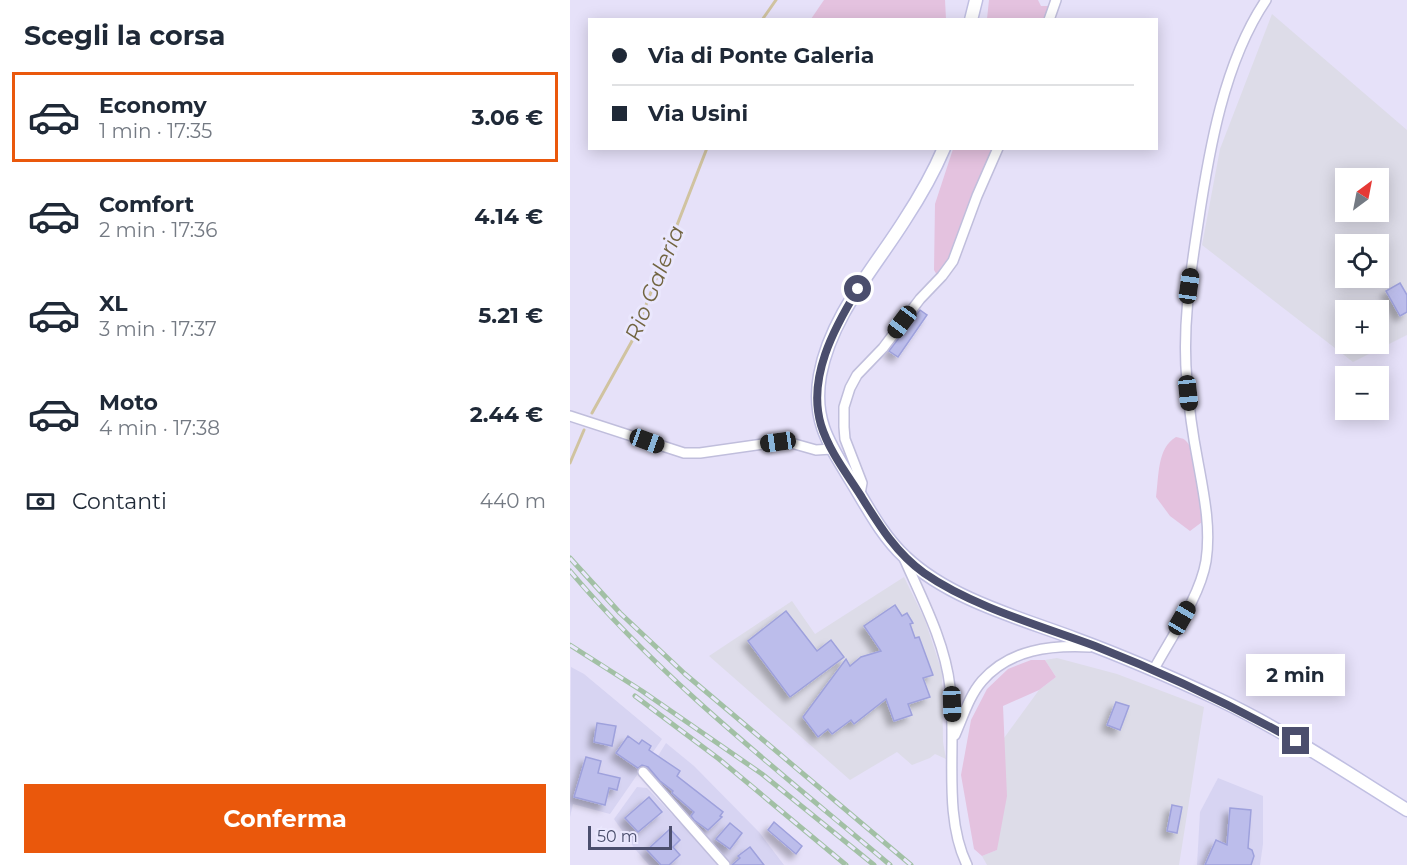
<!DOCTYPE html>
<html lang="it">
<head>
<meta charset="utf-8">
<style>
	body { margin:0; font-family:Montserrat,sans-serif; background:#f2f2f3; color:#1f2937; height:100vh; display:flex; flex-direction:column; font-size:22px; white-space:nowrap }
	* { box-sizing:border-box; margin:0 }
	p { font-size:20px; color:#747a83 }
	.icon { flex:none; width:33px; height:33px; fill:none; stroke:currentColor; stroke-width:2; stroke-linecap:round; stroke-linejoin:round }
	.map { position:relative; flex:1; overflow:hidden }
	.side { display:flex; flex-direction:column; background:#fff; width:570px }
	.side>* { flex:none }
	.top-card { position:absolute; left:18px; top:18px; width:570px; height:132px; border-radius:0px; box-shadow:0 3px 15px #0003; display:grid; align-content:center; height:132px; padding:0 24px; background:#fff }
	.needle { width:39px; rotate:32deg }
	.fabs { position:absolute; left:765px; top:168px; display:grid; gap:12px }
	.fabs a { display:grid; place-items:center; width:54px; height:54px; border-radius:0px; background:#fff; box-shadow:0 3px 15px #0003; font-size:30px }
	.scale { position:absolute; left:18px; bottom:15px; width:84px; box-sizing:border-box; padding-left:6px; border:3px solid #4b4e6d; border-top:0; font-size:16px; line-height:21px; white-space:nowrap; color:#4b4e6d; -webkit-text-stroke:4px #eae7fd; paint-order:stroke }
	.end { position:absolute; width:27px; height:27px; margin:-14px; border:8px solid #4b4e6d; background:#fff; box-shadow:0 0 0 3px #fff }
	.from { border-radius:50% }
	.bubble { position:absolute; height:42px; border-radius:0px; background:#fff; box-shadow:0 3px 15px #0003; font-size:20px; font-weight:700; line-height:42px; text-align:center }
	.car { position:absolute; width:18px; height:36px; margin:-18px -9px; border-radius:8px; box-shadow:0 0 4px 2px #0007; background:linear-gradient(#222 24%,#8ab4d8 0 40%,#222 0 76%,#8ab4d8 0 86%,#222 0) }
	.top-card b { display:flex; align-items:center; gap:21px; height:57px; font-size:22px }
	.top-card b+b { border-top:2px solid #e0e1e3 }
	.top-card i { width:15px; height:15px; background:#1f2937 }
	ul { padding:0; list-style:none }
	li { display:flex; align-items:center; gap:18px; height:90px; margin:0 12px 9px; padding:0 12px; border:3px solid transparent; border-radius:0px }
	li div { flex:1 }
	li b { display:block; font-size:22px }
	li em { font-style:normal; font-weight:700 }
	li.on { border-color:#ea580c }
	li>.icon { width:54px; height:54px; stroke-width:1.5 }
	h2 { padding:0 24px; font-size:27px; line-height:72px }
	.pay { display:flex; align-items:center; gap:15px; height:66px; padding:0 24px; font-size:22px }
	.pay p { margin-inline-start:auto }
	.action { display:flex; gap:12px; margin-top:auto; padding:12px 24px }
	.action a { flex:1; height:69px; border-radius:0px; background:#ea580c; color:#fff; font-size:24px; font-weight:700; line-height:69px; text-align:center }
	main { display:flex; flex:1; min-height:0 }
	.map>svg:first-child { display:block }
	.residential { fill:#d7d4f2 }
	.industrial { fill:#dddce8; fill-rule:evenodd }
	.green { fill:#e4c2df }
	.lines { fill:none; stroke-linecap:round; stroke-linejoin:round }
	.stream { stroke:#d0c3a0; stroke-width:3 }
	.building { fill:#bcbdeb; stroke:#9ea1dc; stroke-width:1.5; filter:url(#shadow) }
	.street-casing { stroke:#c0bedc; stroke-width:12 }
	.secondary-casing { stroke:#c0bfe2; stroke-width:15 }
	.street { stroke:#fff; stroke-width:9 }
	.secondary { stroke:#fff; stroke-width:12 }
	.rail-casing { stroke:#a2c0a5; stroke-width:5 }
	.rail { stroke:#eae7fd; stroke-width:3; stroke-dasharray:9; stroke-linecap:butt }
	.route { stroke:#4b4e6d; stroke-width:8 }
	.labels { text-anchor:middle; stroke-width:6; stroke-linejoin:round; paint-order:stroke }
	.water-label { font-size:22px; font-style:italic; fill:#726541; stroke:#eae7fd }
</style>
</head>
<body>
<main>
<section class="side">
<h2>Scegli la corsa</h2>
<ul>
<li class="on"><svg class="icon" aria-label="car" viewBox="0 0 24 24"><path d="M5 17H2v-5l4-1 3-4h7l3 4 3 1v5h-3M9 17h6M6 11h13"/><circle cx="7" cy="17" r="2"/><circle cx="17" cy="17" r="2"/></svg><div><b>Economy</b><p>1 min · 17:35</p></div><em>3.06 €</em></li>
<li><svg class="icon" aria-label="car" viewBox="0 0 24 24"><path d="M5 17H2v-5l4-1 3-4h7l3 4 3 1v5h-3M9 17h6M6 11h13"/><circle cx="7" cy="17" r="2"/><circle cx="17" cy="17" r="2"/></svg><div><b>Comfort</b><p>2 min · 17:36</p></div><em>4.14 €</em></li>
<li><svg class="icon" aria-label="car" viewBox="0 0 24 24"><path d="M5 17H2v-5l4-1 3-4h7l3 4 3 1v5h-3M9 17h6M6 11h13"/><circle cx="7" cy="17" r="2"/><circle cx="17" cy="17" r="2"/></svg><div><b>XL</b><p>3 min · 17:37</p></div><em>5.21 €</em></li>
<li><svg class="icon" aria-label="car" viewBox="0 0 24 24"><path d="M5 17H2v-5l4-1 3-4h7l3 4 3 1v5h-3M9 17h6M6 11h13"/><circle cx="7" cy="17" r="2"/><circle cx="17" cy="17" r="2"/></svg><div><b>Moto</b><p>4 min · 17:38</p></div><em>2.44 €</em></li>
</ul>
<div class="pay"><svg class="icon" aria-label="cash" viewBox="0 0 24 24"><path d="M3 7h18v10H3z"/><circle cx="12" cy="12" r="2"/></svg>Contanti<p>440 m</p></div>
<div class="action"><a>Conferma</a></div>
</section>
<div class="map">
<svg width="837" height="865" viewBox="0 0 837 865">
	<defs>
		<filter id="shadow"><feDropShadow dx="-5.5" dy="5.5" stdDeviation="3" flood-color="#0004"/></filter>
	</defs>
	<rect width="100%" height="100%" fill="#e6e1f9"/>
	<g class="residential">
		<path d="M1,667l13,7 78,65 -52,75 -37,-10 -3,13z"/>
		<path d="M96,743l28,23 65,66 25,33h-52l-84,-93z"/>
		<path d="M648,778l45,18v48l-3,21h-63l3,-53z"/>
		<path d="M67,787l10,1 73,77h-71l-14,-16 -21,-30z"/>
	</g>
	<g class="industrial">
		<path d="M702,14l135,116v205l-54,27 -151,-117 18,-96zM776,178h32v34h-32zM776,244h32v34h-32zM776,310h32v34h-32z"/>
		<path d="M334,577l21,43 17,52 1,70 3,17 -11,-5 -5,4 -18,7 -15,-13 -47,28 -141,-124 83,-55 23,33z"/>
		<path d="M487,658l60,16 87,33 -25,158h-192l-5,-9 15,-6 7,-112 35,-48 17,-13 -11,-17z"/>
	</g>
	<g class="green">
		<path d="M254,0h121l1,19h-135z"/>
		<path d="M419,0h49l3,6h9l-4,13h-59z"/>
		<path d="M383,149h41c-11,30 -33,108 -57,126l-3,-5 1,-66z"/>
		<path d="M606,437c3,1 7,1 9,3 13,10 19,66 17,82l-12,9 -20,-15 -14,-19c3,-21 1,-49 20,-60z"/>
		<path d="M461,660h14l11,17 -17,13 -36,16 4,90 -10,54 -15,6 -8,-7 -13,-74 10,-55 16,-31 21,-20z"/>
	</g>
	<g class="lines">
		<g class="stream">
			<path d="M192,20l14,-20"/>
			<path d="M22,413l40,-72 75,-193"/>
			<path d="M0,463l14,-33"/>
		</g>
	</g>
	<g class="building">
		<path d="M830,283l7,12v17l-7,4 -14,-25z"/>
		<path d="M350,310l7,5 -29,42 -9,-6z"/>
		<path d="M325,605l7,11 5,-3 6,10 -3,1 5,14 4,-1 14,38 -10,3 7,19 -22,7 4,11 -18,6 -8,-22 -32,25 -3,-4 -19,14 -4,-5 -10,8 -15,-20 43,-58 4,7 11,-9 20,-6 -17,-25z"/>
		<path d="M216,611l31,40 14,-11 13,17 -54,40 -42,-56z"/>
		<path d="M546,702l13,4 -9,24 -13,-5z"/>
		<path d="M27,723l19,3 -4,20 -18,-4z"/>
		<path d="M58,736l11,8 3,-4 9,6 -2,4 31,21 -3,5 46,36 -3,4 2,1 -14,13 -14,-10 -3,-4 3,-4 -22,-19 1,-2 -13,-10 -12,-14 -6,-2 -4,3 -22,-15z"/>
		<path d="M16,757l15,4 -3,12 22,5 -3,12 -8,-2 -4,17 -31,-8z"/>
		<path d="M79,797l13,15 -24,20 -13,-14z"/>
		<path d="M602,805l10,2 -5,26 -10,-2z"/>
		<path d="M660,808l21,2 -3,38 4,2 2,6 -3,9h-46l11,-25 11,5z"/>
		<path d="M204,822l28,24 -6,8 -28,-24z"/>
		<path d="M160,823l12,10 -12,16 -14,-10z"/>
		<path d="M100,829l10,11 -7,7 7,8 -11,10h-8l-14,-15z"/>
		<path d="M180,847l14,18h-32l8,-7 -2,-2z"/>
	</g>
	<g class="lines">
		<defs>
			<g id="street">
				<path d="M479,20l7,-20"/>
				<path d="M0,416l114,37h16l84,-12 32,9 16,-1"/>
				<path d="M290,494l2,-11 -17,-44 -1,-12v-20l6,-19 7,-13 26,-27 37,-49 22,-23 11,-15 24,-65 21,-48"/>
				<path d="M334,558c18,41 41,84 46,129 7,57 -8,127 17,178"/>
				<path d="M583,671c17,-32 47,-74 53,-110 5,-33 -2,-66 -8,-99 -5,-26 -9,-53 -11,-80 -5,-54 3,-106 11,-158 11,-74 26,-162 68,-224"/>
				<path d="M385,735c8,-18 14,-39 27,-54 28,-32 69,-36 108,-34"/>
				<path d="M73,772l82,93"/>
			</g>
			<g id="secondary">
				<path d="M401,20l5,-20"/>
				<path d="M374,148c-11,26 -25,50 -40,73 -31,49 -73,95 -84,154 -8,45 9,69 31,105 16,26 31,56 54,77 44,42 115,61 171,82 49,18 97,39 144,61 65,31 126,72 187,110"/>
			</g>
		</defs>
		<use href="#street" class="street-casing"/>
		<use href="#secondary" class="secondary-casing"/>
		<use href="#street" class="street"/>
		<use href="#secondary" class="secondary"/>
		<defs>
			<g id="rail">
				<path d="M0,558l50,55 65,61 226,191"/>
				<path d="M0,571c94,111 209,200 320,294"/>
				<path d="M0,645l72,46 120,83 112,91"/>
				<path d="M65,696l84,63 127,106"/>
			</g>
		</defs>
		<use href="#rail" class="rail-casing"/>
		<use href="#rail" class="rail"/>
	</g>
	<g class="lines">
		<path class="route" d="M288,289c-24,39 -51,89 -37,136 8,26 26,49 40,71 18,29 35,57 63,77 47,33 117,53 171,73 69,27 136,59 201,95"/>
	</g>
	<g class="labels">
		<g class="water-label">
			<text transform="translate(84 283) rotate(-68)" y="8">Rio Galeria</text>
		</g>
	</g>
</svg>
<div class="fabs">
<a><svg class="needle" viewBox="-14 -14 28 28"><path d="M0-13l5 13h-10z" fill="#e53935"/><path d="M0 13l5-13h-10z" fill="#747a83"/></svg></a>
<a><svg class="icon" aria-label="locate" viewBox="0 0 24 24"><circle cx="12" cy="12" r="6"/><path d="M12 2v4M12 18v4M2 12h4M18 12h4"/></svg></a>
<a>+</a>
<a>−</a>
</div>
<div class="scale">50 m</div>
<i class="end from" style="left:288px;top:289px"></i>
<i class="end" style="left:726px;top:741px"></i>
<div class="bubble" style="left:676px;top:654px;width:99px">2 min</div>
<i class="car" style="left:619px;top:286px;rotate:8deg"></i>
<i class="car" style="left:332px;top:322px;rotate:217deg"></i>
<i class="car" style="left:618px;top:393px;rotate:174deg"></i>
<i class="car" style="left:77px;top:441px;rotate:110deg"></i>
<i class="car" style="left:208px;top:442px;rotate:262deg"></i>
<i class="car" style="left:612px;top:618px;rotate:30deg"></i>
<i class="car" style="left:382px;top:704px;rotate:178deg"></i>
<div class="top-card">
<b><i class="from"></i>Via di Ponte Galeria</b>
<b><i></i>Via Usini</b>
</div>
</div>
</main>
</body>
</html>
